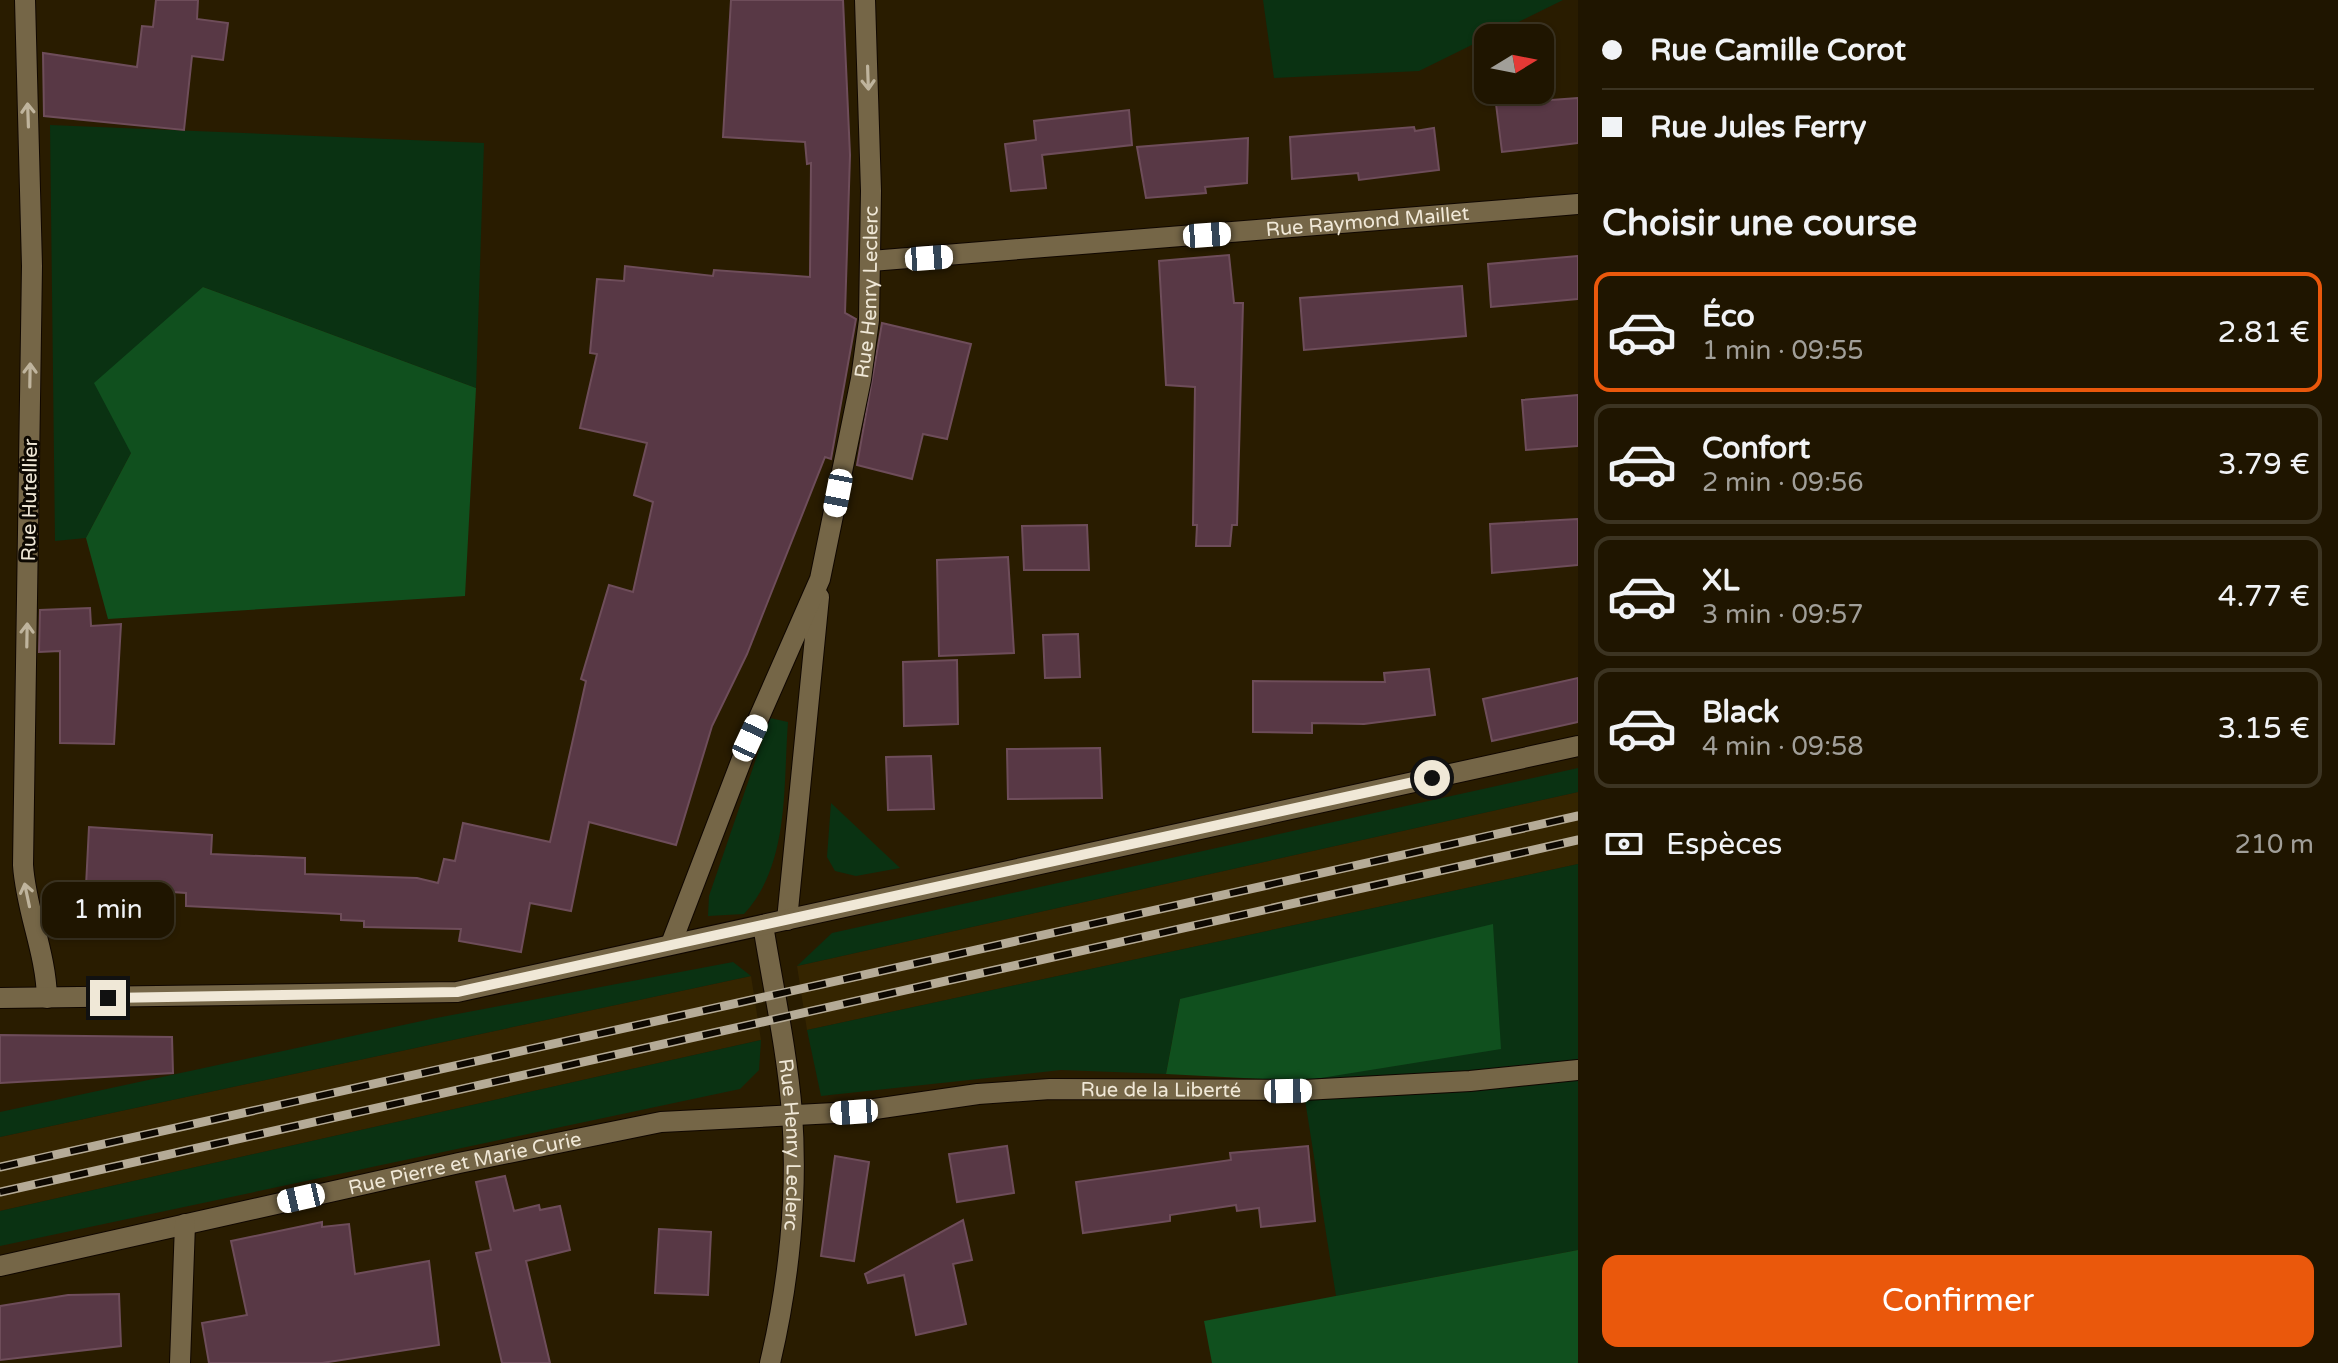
<!DOCTYPE html>
<html lang="fr">
<head>
<meta charset="utf-8">
<style>
	body { margin:0; font-family:"Varela Round",sans-serif; background:#2c220f; color:#f1f3f6; height:100vh; display:flex; flex-direction:column; font-size:30px; white-space:nowrap }
	* { box-sizing:border-box; margin:0 }
	p { font-size:26px; color:#a19f99 }
	.icon { flex:none; width:44px; height:44px; fill:none; stroke:currentColor; stroke-width:2; stroke-linecap:round; stroke-linejoin:round }
	.map { position:relative; flex:1; overflow:hidden }
	.panel { display:flex; flex-direction:column; background:#1f1500; width:760px }
	.panel>* { flex:none }
	.banner { display:grid; align-content:center; height:176px; padding:0 24px; background:#1f1500 }
	.needle { width:52px; rotate:80deg }
	.buttons { position:absolute; left:1474px; top:24px; display:grid; gap:16px }
	.buttons a { display:grid; place-items:center; width:80px; height:80px; border-radius:16px; background:#1f1500; box-shadow:0 2px 6px #0004,0 0 0 2px #3c3422; font-size:40px }
	.end { position:absolute; width:36px; height:36px; margin:-18px; border:10px solid #f0e8d7; background:#111; box-shadow:0 0 0 4px #111 }
	.from { border-radius:50% }
	.bubble { position:absolute; height:56px; border-radius:16px; background:#1f1500; box-shadow:0 2px 6px #0004,0 0 0 2px #3c3422; font-size:26px; font-weight:600; line-height:56px; text-align:center }
	.car { position:absolute; width:24px; height:48px; margin:-24px -12px; border-radius:10px; box-shadow:0 0 6px 2px #0007; background:linear-gradient(#fff 24%,#345 0 40%,#fff 0 76%,#345 0 86%,#fff 0) }
	.banner b { display:flex; align-items:center; gap:28px; height:76px; font-size:30px }
	.banner b+b { border-top:2px solid #3c3422 }
	.banner i { width:20px; height:20px; background:#f1f3f6 }
	ul { padding:0; list-style:none }
	li { display:flex; align-items:center; gap:24px; height:120px; margin:0 16px 12px; padding:0 8px; border:4px solid #3c3422; border-radius:16px }
	li div { flex:1 }
	li b { display:block; font-size:30px }
	li em { font-style:normal; font-weight:600 }
	li.current { border-color:#ea580c }
	li>.icon { width:72px; height:72px; stroke-width:1.5 }
	h2 { padding:0 24px; font-size:36px; line-height:96px }
	.pay { display:flex; align-items:center; gap:20px; height:88px; padding:0 24px; font-size:30px }
	.pay p { margin-inline-start:auto }
	.primary-button { display:flex; gap:16px; margin-top:auto; padding:16px 24px }
	.primary-button a { flex:1; height:92px; border-radius:16px; background:#ea580c; color:#fff; font-size:32px; font-weight:600; line-height:92px; text-align:center }
	main { display:flex; flex:1; min-height:0 }
	.map>svg:first-child { display:block }
	.built { fill:#352500 }
	.green { fill:#0a3212 }
	.forest { fill:#10501e }
	.building { fill:#583845; stroke:#6e4d5a; stroke-width:2 }
	.lines { fill:none; stroke-linecap:round; stroke-linejoin:round }
	.minor-casing { stroke:#100700; stroke-width:22 }
	.minor { stroke:#756647; stroke-width:20 }
	.rail-casing { stroke:#b5ab97; stroke-width:9 }
	.rail { stroke:#0d0801; stroke-width:6; stroke-dasharray:18; stroke-linecap:butt }
	.oneway { stroke:#bfb49d }
	.route { stroke:#f0e8d7; stroke-width:10 }
	.labels { text-anchor:middle; stroke-width:6; stroke-linejoin:round; paint-order:stroke }
	.street-label { font-size:20px; fill:#f0e8d7; stroke:#0d0801 }
</style>
</head>
<body>
<main>
<div class="map">
<svg width="1578" height="1363" viewBox="0 0 1578 1363">
	<rect width="100%" height="100%" fill="#291c00"/>
	<g class="built">
		<path d="M1578,792v72l-771,166 -10,-64z"/>
		<path d="M751,976l10,64 -761,171v-74z"/>
	</g>
	<g class="green">
		<path d="M1263,0h300l-144,71 -145,7z"/>
		<path d="M50,125l434,18 -8,245 -273,-101 -72,166 -45,85 -31,3z"/>
		<path d="M770,718l18,4c-5,64 2,142 -44,192l-36,2 1,-20z"/>
		<path d="M1578,768v24l-781,174 35,-33z"/>
		<path d="M831,803l69,65 -44,8 -21,-5 -8,-14z"/>
		<path d="M1578,864v386l-242,46 -34,-215 -122,-82 -14,75 -105,-4 -240,26 -14,-66z"/>
		<path d="M733,962l18,14 -751,161v-25l431,-93z"/>
		<path d="M761,1040l-2,30 -19,19 -740,157v-35z"/>
	</g>
	<g class="forest">
		<path d="M203,287l273,101 -11,208 -357,23 -22,-81 45,-85 -37,-70z"/>
		<path d="M1493,924l8,125 -199,32 -136,-7 14,-75z"/>
		<path d="M1578,1250v113h-366l-8,-42z"/>
	</g>
	<g class="building">
		<path d="M156,0h42l-1,19 31,4 -5,37 -31,-4 -8,74 -140,-14 -1,-63 94,14 5,-41 11,1z"/>
		<path d="M731,0h112l7,155 -5,158 11,6 -25,140 -6,-2 -78,197 -35,72 -36,119 -87,-23 -18,89 -41,-8 -9,49 -62,-11 2,-12 -97,-2v-6l-23,-1v-6l-155,-8v-13l-100,-7 3,-59 123,8 -1,19 94,4v16l112,4 21,5 6,-24 11,2 8,-38 87,19 36,-161 -5,-2 28,-94 24,7 20,-90 -19,-7 13,-52 -67,-15 17,-74 -7,-1 7,-74 27,2 1,-15 88,10 1,-6 96,7 1,-114 -4,1 -2,-22 -82,-5z"/>
		<path d="M1578,98v45l-76,9 -6,-48z"/>
		<path d="M1129,110l3,35 -90,10 4,33 -35,3 -6,-47 31,-4 -2,-19z"/>
		<path d="M1414,127l1,4 19,-3 5,42 -80,10 -1,-7 -66,6 -2,-42z"/>
		<path d="M1248,138l-1,45 -42,4 1,6 -60,5 -9,-51z"/>
		<path d="M1229,255l5,48h9l-6,222h-5l-2,21h-34l1,-21h-4l2,-138 -29,-2 -7,-124z"/>
		<path d="M1578,256v43l-87,8 -3,-43z"/>
		<path d="M1462,286l4,50 -162,14 -4,-52z"/>
		<path d="M882,323l89,21 -24,95 -24,-5 -11,45 -55,-14z"/>
		<path d="M1578,395v51l-52,4 -4,-50z"/>
		<path d="M1578,519v46l-86,8 -2,-49z"/>
		<path d="M1087,525l2,45h-65l-2,-44z"/>
		<path d="M1008,557l6,96 -75,3 -2,-96z"/>
		<path d="M90,608l1,18 30,-2 -7,120 -54,-1v-92l-21,1 1,-42z"/>
		<path d="M1078,634l2,43 -35,1 -2,-43z"/>
		<path d="M957,660l1,64 -54,2 -1,-64z"/>
		<path d="M1429,669l6,46 -71,9 -52,-1v10l-59,-1v-51l132,1 -1,-9z"/>
		<path d="M1578,678v44l-86,19 -9,-42z"/>
		<path d="M1100,748l2,50 -94,1 -1,-50z"/>
		<path d="M931,756l3,53 -46,1 -2,-53z"/>
		<path d="M0,1035l172,2 1,36 -173,10z"/>
		<path d="M1007,1146l7,47 -57,9 -8,-48z"/>
		<path d="M1308,1146l7,75 -54,6 -2,-19 -22,3 -1,-6 -66,10v6l-87,12 -7,-51 155,-22 -1,-7z"/>
		<path d="M835,1156l34,6 -15,99 -33,-5z"/>
		<path d="M505,1176l9,35 25,-6 1,5 20,-4 10,44 -44,11 24,102h-48l-26,-110 15,-3 -15,-68z"/>
		<path d="M963,1220l9,40 -19,4 13,60 -50,11 -12,-60 -36,8 -3,-9z"/>
		<path d="M322,1222v5l27,-3 6,50 74,-13 10,84 -117,18h-113l-7,-40 45,-8 -16,-74z"/>
		<path d="M659,1229l52,3 -3,63 -53,-2z"/>
		<path d="M119,1294l2,52 -121,14v-54l68,-11z"/>
	</g>
	<g class="lines">
		<defs>
			<g id="minor">
				<path d="M25,0l7,266 -9,599c3,46 23,87 24,133"/>
				<path id="s1" d="M871,261l707,-57"/>
				<path d="M787,920l32,-323"/>
				<path id="s2" d="M763,925c10,62 24,125 29,188 6,82 -3,170 -22,250"/>
				<path id="s3" d="M671,944l79,-206 70,-159 41,-200 8,-59 2,-129 -6,-191"/>
				<path d="M0,998l457,-6 1121,-246"/>
				<path id="s4" d="M0,1266l459,-103 202,-41 193,-10 124,-18 72,-5 254,1 166,-9 108,-11"/>
				<path d="M180,1363l5,-139"/>
			</g>
		</defs>
		<use href="#minor" class="minor-casing"/>
		<use href="#minor" class="minor"/>
		<defs>
			<g id="rail">
				<path d="M0,1167l1578,-351"/>
				<path d="M0,1192l1578,-352"/>
			</g>
		</defs>
		<use href="#rail" class="rail-casing"/>
		<use href="#rail" class="rail"/>
	</g>
	<defs><path id="oneway-shaft" d="M-6 0H5M1.5-3L5.5 0L1.5 3" fill="none" stroke-width="1.6" stroke-linecap="round" stroke-linejoin="round" transform="scale(2)"/></defs>
	<g class="oneway">
		<use href="#oneway-shaft" transform="translate(868 78) rotate(88)"/>
		<use href="#oneway-shaft" transform="translate(28 115) rotate(-92)"/>
		<use href="#oneway-shaft" transform="translate(30 375) rotate(-89)"/>
		<use href="#oneway-shaft" transform="translate(27 635) rotate(-89)"/>
		<use href="#oneway-shaft" transform="translate(27 895) rotate(-102)"/>
	</g>
	<g class="lines">
		<path class="route" d="M108,998l349,-6 975,-214"/>
	</g>
	<g class="labels">
		<g class="street-label">
			<text dy="7" stroke="none"><textPath href="#s1" startOffset="498">Rue Raymond Maillet</textPath></text>
			<text dy="7" stroke="none"><textPath href="#s3" startOffset="686">Rue Henry Leclerc</textPath></text>
			<text transform="translate(29 500) rotate(-89)" y="7">Rue Hutellier</text>
			<text dy="7" stroke="none"><textPath href="#s4" startOffset="1178">Rue de la Liberté</textPath></text>
			<text dy="7" stroke="none"><textPath href="#s2" startOffset="222">Rue Henry Leclerc</textPath></text>
			<text dy="7" stroke="none"><textPath href="#s4" startOffset="476">Rue Pierre et Marie Curie</textPath></text>
		</g>
	</g>
</svg>
<div class="buttons">
<a><svg class="needle" viewBox="-14 -14 28 28"><path d="M0-13l5 13h-10z" fill="#e53935"/><path d="M0 13l5-13h-10z" fill="#a19f99"/></svg></a>
</div>
<i class="end from" style="left:1432px;top:778px"></i>
<i class="end" style="left:108px;top:998px"></i>
<div class="bubble" style="left:42px;top:882px;width:132px">1 min</div>
<i class="car" style="left:1207px;top:235px;rotate:86deg"></i>
<i class="car" style="left:929px;top:258px;rotate:86deg"></i>
<i class="car" style="left:838px;top:493px;rotate:191deg"></i>
<i class="car" style="left:750px;top:738px;rotate:25deg"></i>
<i class="car" style="left:1288px;top:1091px;rotate:89deg"></i>
<i class="car" style="left:854px;top:1112px;rotate:266deg"></i>
<i class="car" style="left:301px;top:1198px;rotate:257deg"></i>
</div>
<section class="panel">
<div class="banner">
<b><i class="from"></i>Rue Camille Corot</b>
<b><i></i>Rue Jules Ferry</b>
</div>
<h2>Choisir une course</h2>
<ul>
<li class="current"><svg class="icon" aria-label="car" viewBox="0 0 24 24"><path d="M5 17H2v-5l4-1 3-4h7l3 4 3 1v5h-3M9 17h6M6 11h13"/><circle cx="7" cy="17" r="2"/><circle cx="17" cy="17" r="2"/></svg><div><b>Éco</b><p>1 min · 09:55</p></div><em>2.81 €</em></li>
<li><svg class="icon" aria-label="car" viewBox="0 0 24 24"><path d="M5 17H2v-5l4-1 3-4h7l3 4 3 1v5h-3M9 17h6M6 11h13"/><circle cx="7" cy="17" r="2"/><circle cx="17" cy="17" r="2"/></svg><div><b>Confort</b><p>2 min · 09:56</p></div><em>3.79 €</em></li>
<li><svg class="icon" aria-label="car" viewBox="0 0 24 24"><path d="M5 17H2v-5l4-1 3-4h7l3 4 3 1v5h-3M9 17h6M6 11h13"/><circle cx="7" cy="17" r="2"/><circle cx="17" cy="17" r="2"/></svg><div><b>XL</b><p>3 min · 09:57</p></div><em>4.77 €</em></li>
<li><svg class="icon" aria-label="car" viewBox="0 0 24 24"><path d="M5 17H2v-5l4-1 3-4h7l3 4 3 1v5h-3M9 17h6M6 11h13"/><circle cx="7" cy="17" r="2"/><circle cx="17" cy="17" r="2"/></svg><div><b>Black</b><p>4 min · 09:58</p></div><em>3.15 €</em></li>
</ul>
<div class="pay"><svg class="icon" aria-label="cash" viewBox="0 0 24 24"><path d="M3 7h18v10H3z"/><circle cx="12" cy="12" r="2"/></svg>Espèces<p>210 m</p></div>
<div class="primary-button"><a>Confirmer</a></div>
</section>
</main>
</body>
</html>
